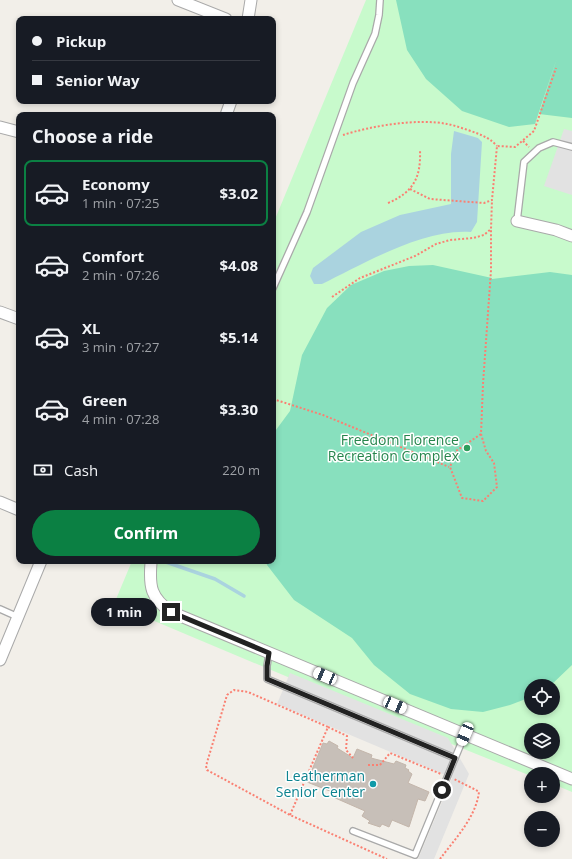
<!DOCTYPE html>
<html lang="en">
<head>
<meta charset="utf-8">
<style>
	body { margin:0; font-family:"Open Sans",sans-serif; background:#20242c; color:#f1f3f6; height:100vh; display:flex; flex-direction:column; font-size:15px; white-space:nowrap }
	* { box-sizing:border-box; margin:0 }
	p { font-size:13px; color:#9ea1a6 }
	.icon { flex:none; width:22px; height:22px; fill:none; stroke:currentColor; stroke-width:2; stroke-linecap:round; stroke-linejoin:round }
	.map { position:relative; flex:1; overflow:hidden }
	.panel { position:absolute; left:16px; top:112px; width:260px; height:452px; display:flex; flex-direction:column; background:#171b24; border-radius:8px; box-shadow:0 2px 6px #0003 }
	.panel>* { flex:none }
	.top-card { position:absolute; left:16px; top:16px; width:260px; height:88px; border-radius:8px; box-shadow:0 2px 6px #0003; display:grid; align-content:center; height:88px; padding:0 16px; background:#171b24 }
	.tools { position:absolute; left:524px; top:679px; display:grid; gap:8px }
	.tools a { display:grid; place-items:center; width:36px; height:36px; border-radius:50%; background:#171b24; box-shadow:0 2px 6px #0003; font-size:20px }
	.end { position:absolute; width:18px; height:18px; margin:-9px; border:5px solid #222; background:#fff; box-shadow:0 0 0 2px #fff }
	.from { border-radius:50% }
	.bubble { position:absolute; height:28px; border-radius:14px; background:#171b24; box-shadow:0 2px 6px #0003; font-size:13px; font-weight:700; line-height:28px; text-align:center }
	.car { position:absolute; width:12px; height:24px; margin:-12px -6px; border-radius:5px; box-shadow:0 0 3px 1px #0007; background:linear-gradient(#fff 24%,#345 0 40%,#fff 0 76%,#345 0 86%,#fff 0) }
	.top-card b { display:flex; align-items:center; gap:14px; height:38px; font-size:15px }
	.top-card b+b { border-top:1px solid #363941 }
	.top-card i { width:10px; height:10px; background:#f1f3f6 }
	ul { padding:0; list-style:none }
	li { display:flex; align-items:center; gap:12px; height:66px; margin:0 8px 6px; padding:0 8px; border:2px solid transparent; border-radius:8px }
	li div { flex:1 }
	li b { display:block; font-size:15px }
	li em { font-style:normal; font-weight:700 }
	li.selected { border-color:#0b8043 }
	li>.icon { width:36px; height:36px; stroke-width:1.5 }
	h2 { padding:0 16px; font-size:18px; line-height:48px }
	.pay { display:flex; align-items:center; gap:10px; height:44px; padding:0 16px; font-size:15px }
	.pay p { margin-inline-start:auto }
	.action { display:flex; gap:8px; margin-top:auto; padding:8px 16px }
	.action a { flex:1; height:46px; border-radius:24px; background:#0b8043; color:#fff; font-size:16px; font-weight:700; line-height:46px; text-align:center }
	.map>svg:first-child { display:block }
	.park { fill:#c8facc; fill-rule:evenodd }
	.pitch { fill:#88e0be }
	.parking { fill:#e2e2e2 }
	.water { fill:#aad3df }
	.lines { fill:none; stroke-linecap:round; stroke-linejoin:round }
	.stream { stroke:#aad3df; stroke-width:3.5 }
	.building { fill:#c7bfb8; stroke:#c4b6ab }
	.service-casing { stroke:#a9a9a9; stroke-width:8 }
	.minor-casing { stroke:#a9a9a9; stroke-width:13 }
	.path { stroke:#fa8072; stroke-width:2; stroke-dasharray:2 2; stroke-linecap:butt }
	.service { stroke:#fff; stroke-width:5.5 }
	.minor { stroke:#fff; stroke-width:11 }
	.route { stroke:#222; stroke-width:5 }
	.leisure-dot { fill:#2e9e5b; stroke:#fff; stroke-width:1.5 }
	.culture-dot { fill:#0f9aa8; stroke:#fff; stroke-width:1.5 }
	.labels { text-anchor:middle; stroke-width:3; stroke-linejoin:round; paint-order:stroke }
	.leisure-label { font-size:14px; fill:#27864d; stroke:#fff; text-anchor:end }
	.culture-label { font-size:14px; fill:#0d838f; stroke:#fff; text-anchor:end }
</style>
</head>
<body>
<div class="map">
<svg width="572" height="859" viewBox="0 0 572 859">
	<rect width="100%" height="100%" fill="#f2efe9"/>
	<path class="park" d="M366,0h206v792l-19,-8v-10h-22v2l-179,-72 -238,-100 18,-43h141v-337zM531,686h22v22h-22zM531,730h22v22h-22z"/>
	<g class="pitch">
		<path d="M396,0h176v118l-33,-4 18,-56 -22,66 -26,3 -47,-16 -36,-32 -19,-29z"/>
		<path d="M433,265l59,13v1l58,-7 22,3v390l-22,21h-19v11l-21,8 -27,7 -32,-3 -41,-15 -36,-29 -22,-27 -58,-38 -27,-35 -1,-4h7v-127l17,-23 12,-56 25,-47 24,-23 33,-14 25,-5z"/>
	</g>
	<g class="parking">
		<path d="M564,129l8,2v64l-28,-9z"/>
		<path d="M290,673l158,65 21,36 -35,85h-16l34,-81 -175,-74z"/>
	</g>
	<path class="water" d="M454,131l24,7 4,4 -5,80 -6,10c-47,-4 -108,32 -149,52h-8l-4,-8 3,-8 48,-36 39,-17 51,-11v-50z"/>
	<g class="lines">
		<path class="stream" d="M163,561l52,18 29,17"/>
	</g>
	<path class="building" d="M329,741l9,5 -1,2 16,10 4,-9 15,6 -1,3 23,6 2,-3 10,4 -1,3 4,2 -1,1 4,3 -4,9 21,9 -4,9 -7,-2 -9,28 -17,-7 -3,7 -7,-3 -2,3 -12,-4 2,-2 -8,-5 3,-5 -32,-14 2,-4 -28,-11 16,-39 4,1z"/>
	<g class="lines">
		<defs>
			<g id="service">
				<path d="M517,221l7,-59 15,-14 14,-6 19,5"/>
				<path d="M273,288l34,-76 46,-129 22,-49 4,-19 1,-15"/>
				<path d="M0,609l18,8"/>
				<path d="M269,653l-2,13v13l188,79"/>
				<path d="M353,831l62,24 50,-121"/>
			</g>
			<g id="minor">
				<path d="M178,0l48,19"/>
				<path d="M248,19l3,-19"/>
				<path d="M226,115l5,-14"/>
				<path d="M0,127l19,5"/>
				<path d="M517,221l39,9 16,6"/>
				<path d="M0,312l19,7"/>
				<path d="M0,502l19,8"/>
				<path d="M151,563c-2,24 0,35 20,49l401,167"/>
				<path d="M0,660l41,-99"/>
			</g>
		</defs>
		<use href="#service" class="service-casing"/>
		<use href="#minor" class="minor-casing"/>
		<g class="path">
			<path d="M343,135c28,-9 75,-17 104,-11 7,1 14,4 21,6 11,4 21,7 29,16"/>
			<path d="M523,141l6,6"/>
			<path d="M410,189l20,10 54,4 8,-3 5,-54 18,1 19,-16 22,-63"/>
			<path d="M388,203c26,-11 33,-26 32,-53"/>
			<path d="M332,297l28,-19 55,-22 21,-12 14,-4 23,-2 11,-3 7,-6 1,-29"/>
			<path d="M273,399l50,16 126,52"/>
			<path d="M481,434l-25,17 -6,16 12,31 21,3 14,-14 -3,-24 -8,-12 -5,-17 2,-50 8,-114v-41"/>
			<path d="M328,727l19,9 -1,14 7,8"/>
			<path d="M368,765h12l10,-12 51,21"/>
			<path d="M290,815l38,-88 -80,-35 -14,-2 -7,5 -21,71 1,4 83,45 97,44"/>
			<path d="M440,859c15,-20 36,-42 39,-67l-3,-2 -22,-11"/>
		</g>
		<use href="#service" class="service"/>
		<use href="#minor" class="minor"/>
	</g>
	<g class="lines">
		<path class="route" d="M171,612l98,41 -2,13v13l188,79 -13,32"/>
	</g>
	<circle class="leisure-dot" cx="467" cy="448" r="4"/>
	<circle class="culture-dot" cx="373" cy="784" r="4"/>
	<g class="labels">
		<g class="leisure-label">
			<text x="459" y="445">Freedom Florence<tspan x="459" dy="16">Recreation Complex</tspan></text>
		</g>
		<g class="culture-label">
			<text x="365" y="781">Leatherman<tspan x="365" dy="16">Senior Center</tspan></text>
		</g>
	</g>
</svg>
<div class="tools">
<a><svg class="icon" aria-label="locate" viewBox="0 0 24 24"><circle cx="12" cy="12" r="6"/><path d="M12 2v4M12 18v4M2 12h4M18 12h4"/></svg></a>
<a><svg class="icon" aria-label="layers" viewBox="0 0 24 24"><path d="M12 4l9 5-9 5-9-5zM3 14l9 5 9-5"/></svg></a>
<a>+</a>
<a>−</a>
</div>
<i class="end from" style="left:442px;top:790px"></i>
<i class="end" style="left:171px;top:612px"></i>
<div class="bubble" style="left:91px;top:598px;width:66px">1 min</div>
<i class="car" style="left:325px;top:676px;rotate:293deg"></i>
<i class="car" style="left:395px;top:705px;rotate:113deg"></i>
<i class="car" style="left:465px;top:734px;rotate:203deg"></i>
<div class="top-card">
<b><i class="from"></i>Pickup</b>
<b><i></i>Senior Way</b>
</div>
<section class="panel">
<h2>Choose a ride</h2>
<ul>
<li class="selected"><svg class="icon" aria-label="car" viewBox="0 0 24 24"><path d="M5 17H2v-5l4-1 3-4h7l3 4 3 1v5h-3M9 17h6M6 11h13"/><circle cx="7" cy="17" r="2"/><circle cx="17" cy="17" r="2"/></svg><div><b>Economy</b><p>1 min · 07:25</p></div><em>$3.02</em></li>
<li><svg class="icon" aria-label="car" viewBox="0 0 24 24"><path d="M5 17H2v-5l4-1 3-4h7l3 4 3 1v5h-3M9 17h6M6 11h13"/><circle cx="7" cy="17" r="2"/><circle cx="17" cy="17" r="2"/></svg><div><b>Comfort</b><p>2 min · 07:26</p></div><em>$4.08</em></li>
<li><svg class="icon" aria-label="car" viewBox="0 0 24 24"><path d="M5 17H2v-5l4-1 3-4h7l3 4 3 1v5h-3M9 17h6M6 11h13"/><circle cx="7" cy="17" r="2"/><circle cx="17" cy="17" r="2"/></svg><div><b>XL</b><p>3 min · 07:27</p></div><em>$5.14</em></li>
<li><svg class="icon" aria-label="car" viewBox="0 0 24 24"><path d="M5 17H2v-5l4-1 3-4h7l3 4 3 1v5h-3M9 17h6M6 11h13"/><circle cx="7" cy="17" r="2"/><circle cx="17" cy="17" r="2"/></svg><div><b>Green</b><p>4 min · 07:28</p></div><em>$3.30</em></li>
</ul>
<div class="pay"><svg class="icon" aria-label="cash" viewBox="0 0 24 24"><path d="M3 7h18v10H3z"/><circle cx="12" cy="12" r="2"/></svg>Cash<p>220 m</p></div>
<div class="action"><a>Confirm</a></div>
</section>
</div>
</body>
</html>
